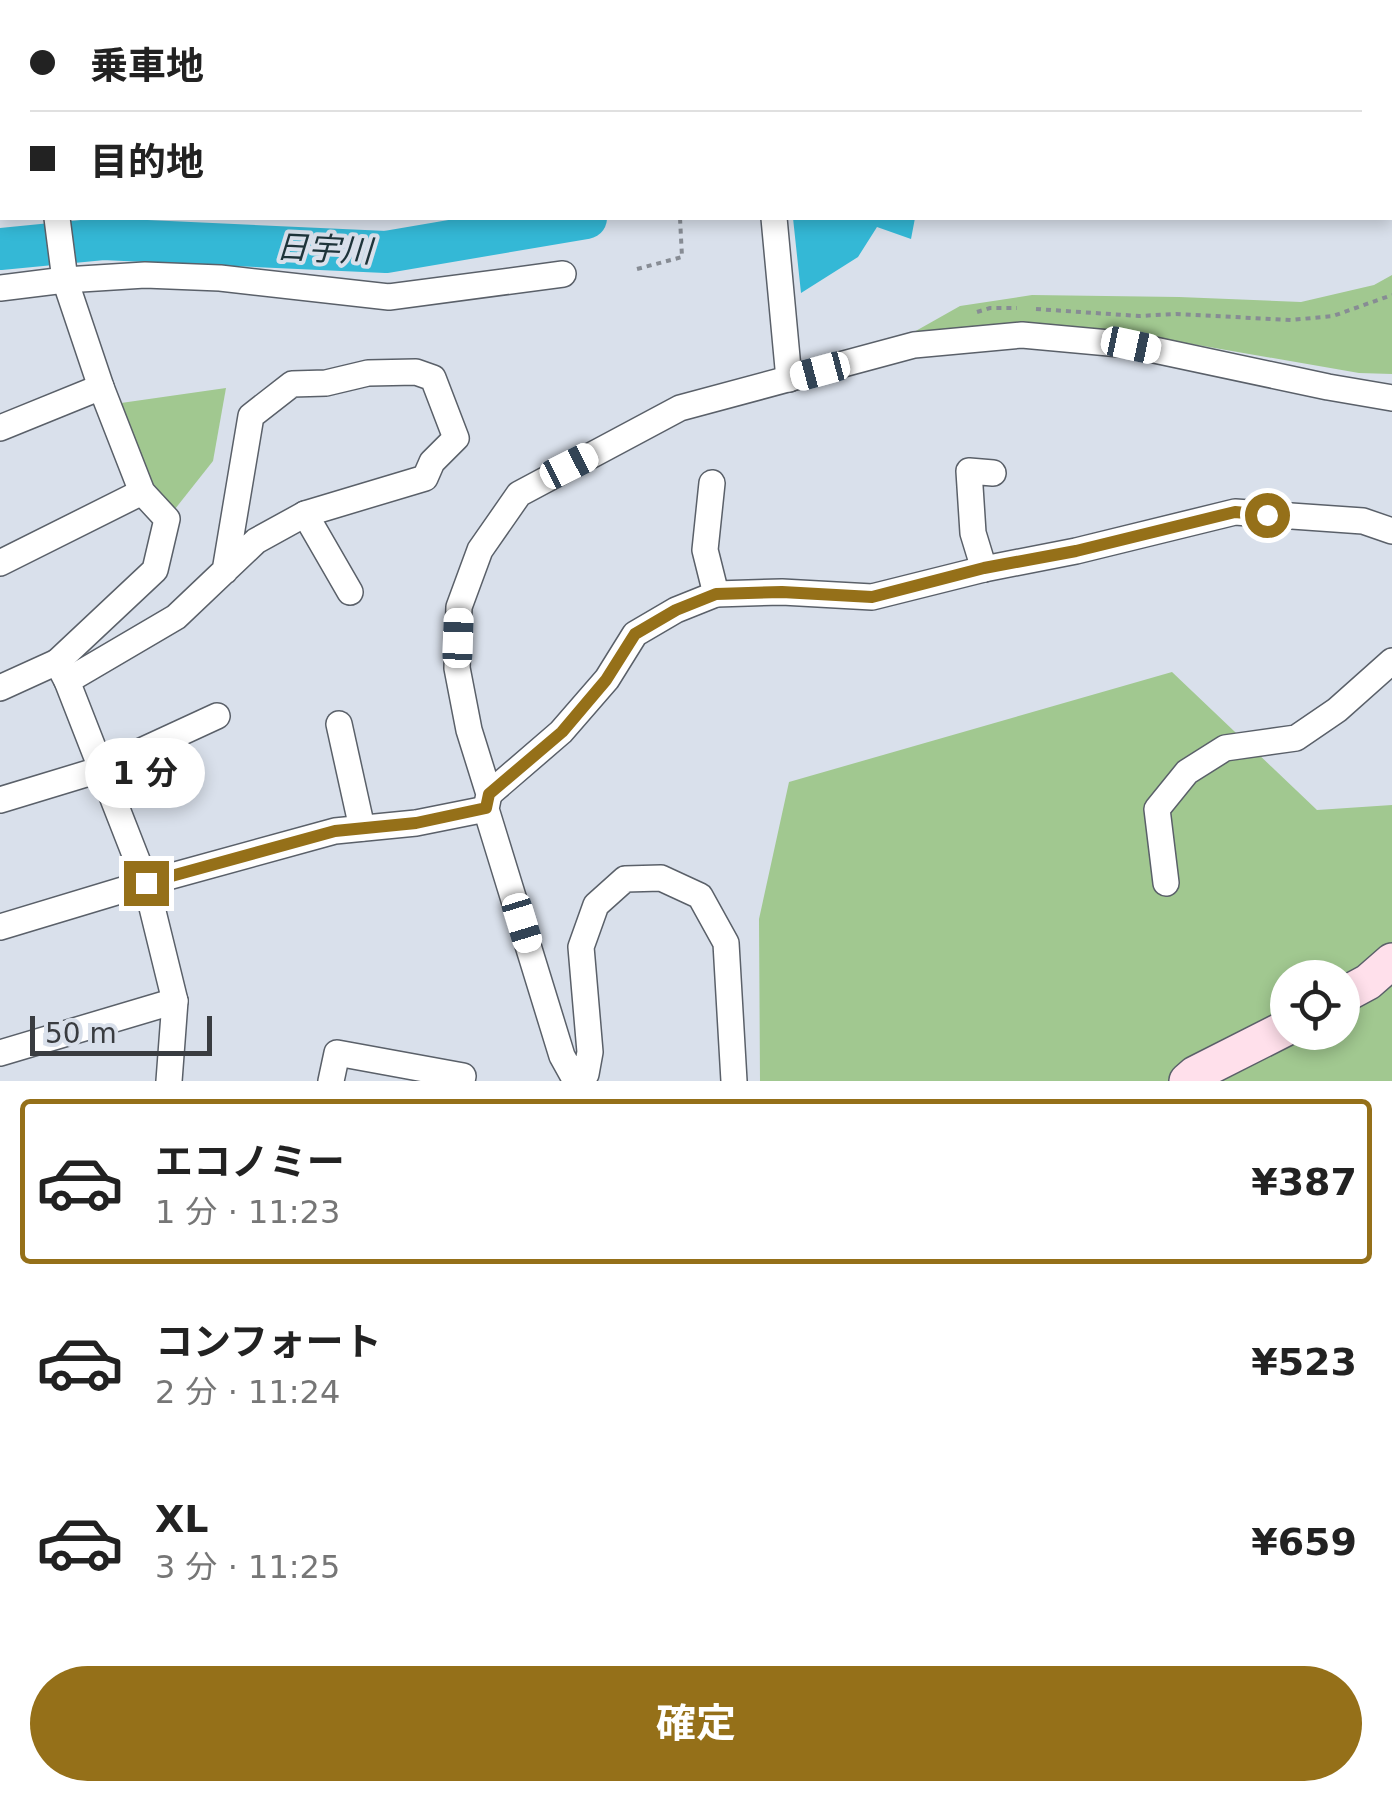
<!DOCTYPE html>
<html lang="ja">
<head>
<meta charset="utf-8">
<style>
	body { margin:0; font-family:"DejaVu Sans","Noto Sans JP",sans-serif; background:#f6f6f6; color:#222; height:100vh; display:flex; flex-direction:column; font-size:38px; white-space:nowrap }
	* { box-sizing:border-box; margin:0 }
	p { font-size:32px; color:#767676 }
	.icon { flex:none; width:55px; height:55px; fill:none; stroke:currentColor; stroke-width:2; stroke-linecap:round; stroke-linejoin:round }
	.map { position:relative; height:1081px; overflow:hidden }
	.sheet { display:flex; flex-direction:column; background:#fff; flex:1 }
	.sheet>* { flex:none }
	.top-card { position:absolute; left:0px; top:0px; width:1392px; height:220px; box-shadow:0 5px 15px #0003; display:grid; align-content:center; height:220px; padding:0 30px; background:#fff }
	.tools { position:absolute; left:1270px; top:960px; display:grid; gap:20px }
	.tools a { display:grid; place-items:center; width:90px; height:90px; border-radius:50%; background:#fff; box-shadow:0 5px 15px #0003; font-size:50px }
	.scale { position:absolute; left:30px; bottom:25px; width:182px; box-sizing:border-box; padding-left:10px; border:5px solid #393c40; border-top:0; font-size:28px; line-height:35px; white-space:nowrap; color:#393c40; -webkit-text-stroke:8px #d9e0eb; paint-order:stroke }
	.end { position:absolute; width:45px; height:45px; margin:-22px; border:12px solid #957019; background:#fff; box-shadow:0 0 0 5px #fff }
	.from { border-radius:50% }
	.bubble { position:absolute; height:70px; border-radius:35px; background:#fff; box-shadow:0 5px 15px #0003; font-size:32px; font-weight:700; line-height:70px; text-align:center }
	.car { position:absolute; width:30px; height:60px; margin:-30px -15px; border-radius:12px; box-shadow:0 0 8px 2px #0007; background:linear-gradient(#fff 24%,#345 0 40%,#fff 0 76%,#345 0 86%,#fff 0) }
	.top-card b { display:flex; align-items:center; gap:35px; height:95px; font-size:38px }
	.top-card b+b { border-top:2px solid #e0e0e0 }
	.top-card i { width:25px; height:25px; background:#222 }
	ul { padding:18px 0 0; list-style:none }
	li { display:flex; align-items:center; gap:30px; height:165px; margin:0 20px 15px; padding:0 10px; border:5px solid transparent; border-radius:10px }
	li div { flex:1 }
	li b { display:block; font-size:38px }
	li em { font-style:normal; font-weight:700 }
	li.current { border-color:#957019 }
	li>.icon { width:90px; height:90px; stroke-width:1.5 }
	.cta { display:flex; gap:20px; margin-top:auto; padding:20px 30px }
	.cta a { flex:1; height:115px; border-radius:60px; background:#957019; color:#fff; font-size:40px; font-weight:700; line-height:115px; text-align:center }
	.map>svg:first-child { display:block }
	.green { fill:#a1c890; fill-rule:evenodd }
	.water { fill:#34b8d6 }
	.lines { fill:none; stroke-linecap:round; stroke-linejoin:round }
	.river { stroke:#34b8d6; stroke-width:42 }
	.street-casing { stroke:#5a6069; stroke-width:28 }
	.secondary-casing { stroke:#5a6069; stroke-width:38 }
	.path { stroke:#878c94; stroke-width:4; stroke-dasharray:5 5; stroke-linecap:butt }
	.street { stroke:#fff; stroke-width:25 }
	.secondary { stroke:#ffe0eb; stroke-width:35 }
	.route { stroke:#957019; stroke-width:12 }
	.labels { text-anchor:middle; stroke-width:8; stroke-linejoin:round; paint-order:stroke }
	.water-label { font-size:32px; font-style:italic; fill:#1e343a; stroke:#d9e0eb }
</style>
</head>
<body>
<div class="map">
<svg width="1392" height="1081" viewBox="0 0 1392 1081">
	<rect width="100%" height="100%" fill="#d9e0eb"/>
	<g class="green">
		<path d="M1392,275v99l-33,-1 -196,-34 -130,-12 -135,14 62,-35 72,-11 147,2 122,5 73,-17z"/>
		<path d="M226,388l-13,73 -38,48 -25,-22 -29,-84z"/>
		<path d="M1172,672l145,138 75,-5v276h-632l-1,-162 30,-137zM1288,978h54v54h-54z"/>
	</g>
	<path class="water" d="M793,218h122l-4,21 -34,-12 -19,30 -57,36z"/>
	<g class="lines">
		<g class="river">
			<path d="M1390,100h2"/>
			<path d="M0,249l103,-10 283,13 200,-34"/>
		</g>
		<defs>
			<g id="street">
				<path d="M754,0v2"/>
				<path d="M0,88h2"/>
				<path d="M57,218l8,62 36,107 41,105 25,27 -12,51 -98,92 10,19 79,202 29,118 -6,80"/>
				<path d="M774,218l15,161"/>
				<path d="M0,288l65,-8 80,-5 75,3 169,19 174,-23"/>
				<path d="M0,428l101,-41"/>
				<path d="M712,483l-7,67 11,44"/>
				<path d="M305,514l45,78"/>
				<path d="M0,563l142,-71"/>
				<path d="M984,569l-11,-36 -4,-62 24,2"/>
				<path d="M67,681l109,-64 80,-76 49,-27 120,-36 7,-16 24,-24 -23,-60 -17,-6 -48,1 -42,10 -34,1 -41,32 -26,155"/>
				<path d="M0,688l57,-26"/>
				<path d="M339,724l23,104"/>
				<path d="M489,794l72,-62 46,-53 28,-45 41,-24 40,-16 66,-2 90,5 112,-28 92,-18 159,-39 128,9 29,10"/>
				<path d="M0,800l102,-31 115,-53"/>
				<path d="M1166,883l-9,-74 30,-37 38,-24 71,-10 41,-28 55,-49"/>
				<path d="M0,927l146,-44 189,-52 81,-8 70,-14"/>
				<path d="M0,1053l175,-52"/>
				<path d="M331,1081l6,-28 126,23 -1,5"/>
				<path d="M734,1081l-8,-138 -26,-47 -39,-18 -36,1 -29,26 -15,42 9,105 -4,22h-14l-10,-18 -76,-247 3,-15 -20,-64 -12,-62 2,-61 21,-57 39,-56 161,-86 234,-63 108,-10 109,10 197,42 64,11"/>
			</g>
			<g id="secondary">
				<path d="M1342,996l26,-14 24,-21"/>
				<path d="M1187,1081l8,-7 93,-47"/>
			</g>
		</defs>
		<use href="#street" class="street-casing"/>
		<use href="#secondary" class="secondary-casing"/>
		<g class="path">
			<path d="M534,0v2"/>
			<path d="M637,269l45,-12 -2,-39"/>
			<path d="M1036,309l103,7 37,-2 115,6 42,-4 59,-21"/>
			<path d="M977,312l13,-4h27"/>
		</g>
		<use href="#street" class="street"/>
		<use href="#secondary" class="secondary"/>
	</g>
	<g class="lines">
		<path class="route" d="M146,883l189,-52 81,-8 70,-15 3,-14 73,-62 44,-52 29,-46 41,-24 40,-16 66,-2 90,5 112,-29 92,-17 159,-39 32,3"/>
	</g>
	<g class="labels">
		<g class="water-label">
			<text transform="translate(324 249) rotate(3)" y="11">日宇川</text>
		</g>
	</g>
</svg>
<div class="tools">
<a><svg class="icon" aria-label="locate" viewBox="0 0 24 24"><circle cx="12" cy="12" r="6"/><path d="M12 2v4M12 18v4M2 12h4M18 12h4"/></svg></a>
</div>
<div class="scale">50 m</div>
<i class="end from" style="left:1267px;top:515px"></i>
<i class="end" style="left:146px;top:883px"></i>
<div class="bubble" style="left:85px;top:738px;width:120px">1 分</div>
<i class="car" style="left:1131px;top:345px;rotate:102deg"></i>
<i class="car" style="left:820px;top:371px;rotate:255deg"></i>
<i class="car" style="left:569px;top:466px;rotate:63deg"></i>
<i class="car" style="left:458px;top:638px;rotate:2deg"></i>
<i class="car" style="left:522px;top:923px;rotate:163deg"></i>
<div class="top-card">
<b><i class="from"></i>乗車地</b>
<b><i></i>目的地</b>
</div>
</div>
<section class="sheet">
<ul>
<li class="current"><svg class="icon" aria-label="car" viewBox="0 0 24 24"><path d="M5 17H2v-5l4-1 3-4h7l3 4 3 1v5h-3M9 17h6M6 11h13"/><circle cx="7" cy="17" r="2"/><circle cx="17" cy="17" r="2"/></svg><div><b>エコノミー</b><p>1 分 · 11:23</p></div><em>¥387</em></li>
<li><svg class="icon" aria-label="car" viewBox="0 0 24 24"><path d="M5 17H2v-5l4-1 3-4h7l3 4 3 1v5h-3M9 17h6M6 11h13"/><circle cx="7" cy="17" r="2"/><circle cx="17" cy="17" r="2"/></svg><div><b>コンフォート</b><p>2 分 · 11:24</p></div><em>¥523</em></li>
<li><svg class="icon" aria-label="car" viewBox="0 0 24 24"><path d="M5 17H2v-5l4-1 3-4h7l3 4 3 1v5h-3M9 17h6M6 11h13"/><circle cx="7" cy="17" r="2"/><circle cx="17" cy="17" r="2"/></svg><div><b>XL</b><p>3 分 · 11:25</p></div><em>¥659</em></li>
</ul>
<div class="cta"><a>確定</a></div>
</section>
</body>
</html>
